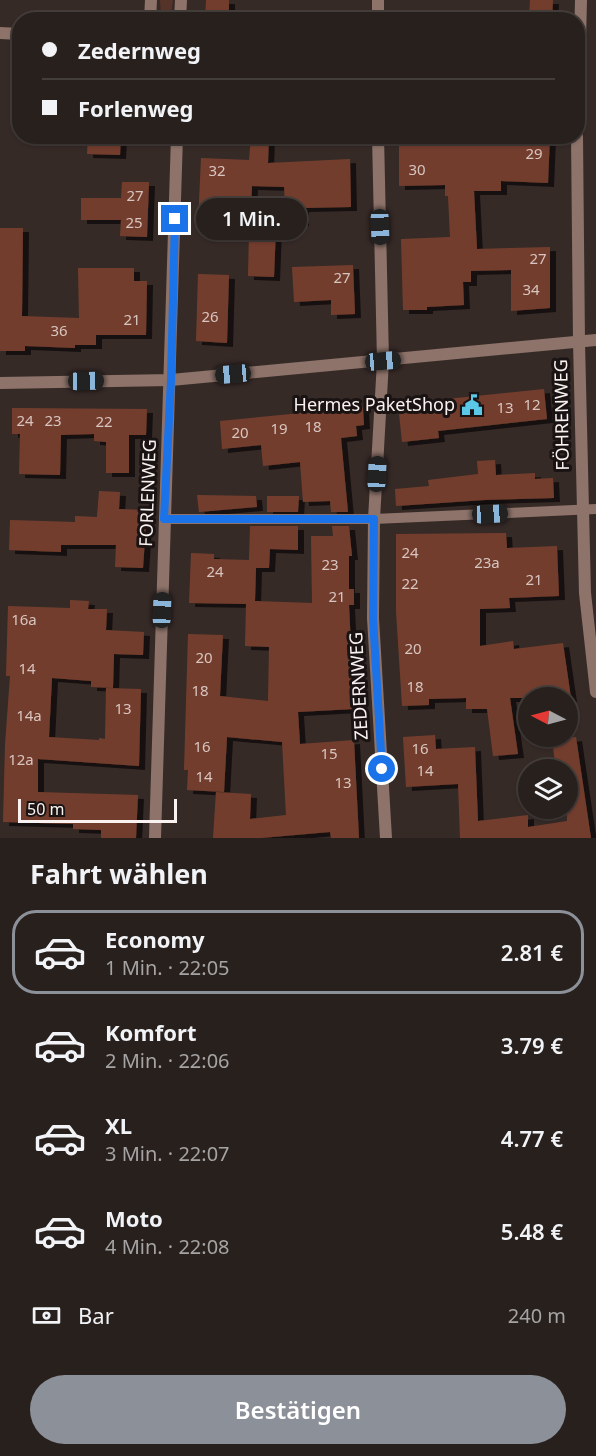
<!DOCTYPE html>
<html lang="de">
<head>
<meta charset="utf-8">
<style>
	body { margin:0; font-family:"Noto Sans",sans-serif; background:#342d2a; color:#f1f3f6; height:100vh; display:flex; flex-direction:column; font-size:22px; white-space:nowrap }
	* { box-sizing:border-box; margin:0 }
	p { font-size:20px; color:#a5a3a4 }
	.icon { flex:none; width:33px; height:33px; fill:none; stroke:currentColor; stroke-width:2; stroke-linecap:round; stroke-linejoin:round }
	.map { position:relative; height:838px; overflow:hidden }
	.drawer { display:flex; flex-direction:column; background:#28201d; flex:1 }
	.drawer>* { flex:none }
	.hud { position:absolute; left:12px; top:12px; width:573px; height:132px; border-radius:24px; box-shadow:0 2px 4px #0004,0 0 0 2px #443e3b; display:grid; align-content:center; height:132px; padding:0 30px; background:#28201d }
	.needle { width:39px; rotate:276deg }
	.tools { position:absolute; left:518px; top:687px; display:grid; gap:12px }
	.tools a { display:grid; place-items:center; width:60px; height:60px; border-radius:50%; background:#28201d; box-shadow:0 2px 4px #0004,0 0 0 2px #443e3b; font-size:30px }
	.scale { position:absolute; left:18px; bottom:15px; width:159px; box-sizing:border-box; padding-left:6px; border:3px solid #faf2f0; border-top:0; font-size:16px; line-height:21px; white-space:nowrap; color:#faf2f0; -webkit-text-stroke:4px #191413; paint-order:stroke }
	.end { position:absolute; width:27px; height:27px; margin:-14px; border:8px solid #1a73e8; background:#fff; box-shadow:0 0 0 3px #fff }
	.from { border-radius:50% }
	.bubble { position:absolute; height:42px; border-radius:21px; background:#28201d; box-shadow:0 2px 4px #0004,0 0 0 2px #443e3b; font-size:20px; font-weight:600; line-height:42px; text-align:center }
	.car { position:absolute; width:18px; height:36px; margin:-18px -9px; border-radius:8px; box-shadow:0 0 4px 2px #0007; background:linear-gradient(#222 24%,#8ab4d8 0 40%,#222 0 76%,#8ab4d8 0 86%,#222 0) }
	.hud b { display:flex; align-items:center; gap:21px; height:57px; font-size:22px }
	.hud b+b { border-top:2px solid #443e3b }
	.hud i { width:15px; height:15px; background:#f1f3f6 }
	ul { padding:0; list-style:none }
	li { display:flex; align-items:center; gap:18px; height:84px; margin:0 12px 9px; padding:0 18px; border:3px solid transparent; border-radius:24px }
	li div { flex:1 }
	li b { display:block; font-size:22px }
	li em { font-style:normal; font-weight:600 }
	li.on { border-color:#8c9099 }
	li>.icon { width:54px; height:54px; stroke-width:1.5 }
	h2 { padding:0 30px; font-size:27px; line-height:72px }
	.pay { display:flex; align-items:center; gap:15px; height:66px; padding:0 30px; font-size:22px }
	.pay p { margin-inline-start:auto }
	.primary-button { display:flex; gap:12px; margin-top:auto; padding:12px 30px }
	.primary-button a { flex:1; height:69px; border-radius:36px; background:#8c9099; color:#fff; font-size:24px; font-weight:600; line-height:69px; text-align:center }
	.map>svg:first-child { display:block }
	.grass { fill:url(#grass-tufts) }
	.building { fill:#733e2d; filter:url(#shadow) }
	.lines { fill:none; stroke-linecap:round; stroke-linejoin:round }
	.service { stroke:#8d736a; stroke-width:10 }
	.minor { stroke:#8d736a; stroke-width:12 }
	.route { stroke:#1a73e8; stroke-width:8 }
	.labels { text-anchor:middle; stroke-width:6; stroke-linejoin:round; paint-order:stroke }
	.number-label { font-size:15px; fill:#d8c5bf }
	.poi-label { font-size:18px; fill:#faf2f0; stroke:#191413; text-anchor:end }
	.street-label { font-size:18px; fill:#faf2f0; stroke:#191413 }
</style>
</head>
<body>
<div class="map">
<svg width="596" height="838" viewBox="0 0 596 838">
	<defs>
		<pattern id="grass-tufts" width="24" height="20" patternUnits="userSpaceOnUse" patternTransform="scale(1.5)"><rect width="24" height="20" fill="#563328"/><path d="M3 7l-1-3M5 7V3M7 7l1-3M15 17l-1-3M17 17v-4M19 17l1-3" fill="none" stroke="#6f5148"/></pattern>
		<filter id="shadow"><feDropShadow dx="6" dy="4" stdDeviation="0" flood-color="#0009"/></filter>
	</defs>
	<rect width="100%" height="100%" fill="#362a27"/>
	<path class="grass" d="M160,0h13l-2,15 -10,-1z"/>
	<g class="building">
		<path d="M206,0h23v20h-24z"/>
		<path d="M530,0h23l-1,20h-23z"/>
		<path d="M88,136h33l-1,19 -33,-1z"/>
		<path d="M251,136h18l-1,27 82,-4 1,48 -48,1v14l-17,1 -2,-36 -32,-1 -2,41 26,1 -2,49 -26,-1 1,-45 -27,-1v-5l-24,-1 3,-66 48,2z"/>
		<path d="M399,136h151l-2,47 -47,-2v10h-27l3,58 73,-2v61l-39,3v-41l-40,1v11h-8l1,23 -37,2v3h-24l-2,-71 49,-2 -2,-41h-3v-11l-46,1z"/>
		<path d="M122,182h27l-2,55 -27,-1 1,-16h-40v-22h40z"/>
		<path d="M0,228h23l-1,88 57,2 -1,-50h56v13h13l-1,54h-50v10h-21v3l-50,-2v5h-25z"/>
		<path d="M353,265l2,49 -24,1v-15l-37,2 -2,-35z"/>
		<path d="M198,274l31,1 -2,68 -31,-2z"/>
		<path d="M544,389l3,30 -109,12 1,7 -37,4 -4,-38z"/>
		<path d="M363,407l1,18 -8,1 1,10 -16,2 7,74h-17l-1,-11 -27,1 -3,-40 -37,4 -2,-21 -39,4 -2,-28z"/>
		<path d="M12,408l135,1 -1,26h-17v38h-23v-31l-12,-1v-7l-33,1 -1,40 -41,-1 1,-40h-8z"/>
		<path d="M495,460l1,15 39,-2v6l18,-1 1,20 -69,2 -89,6 -1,-17 34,-3 -1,-6 50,-6 -1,-13z"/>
		<path d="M99,491l21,1 -1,17 28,1 -4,58 -28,-1 1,-22h-55v7l-52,-2 1,-30 65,2v-6l22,1z"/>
		<path d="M197,495l59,1 1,11 -58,5z"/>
		<path d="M267,496h32l-1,16h-31z"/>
		<path d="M250,526h48v24l-28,-1 -1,19h-13l-1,33 57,2 -1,-67h22l-1,-10h17l3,30h-3v33h5v16h-5l5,104 -56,3 2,32 54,-4 5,98h-28l-1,-6 -69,6h-48l3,-46 35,2 -1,25 36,-4 -4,-73 -55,-5 -3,55 -37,-2 1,-20h-4l4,-136 35,1 -3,61 48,5 1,-54 -24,-1 1,-42 -57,-1 2,-50 23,1v5l35,1z"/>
		<path d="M506,533l1,15 50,-2 2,50 -50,2 1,10 -30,1v37l33,-5 1,8 49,-6 8,55h-61l8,56 -25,2 -6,-47h-21v-11l-37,1v6l-27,1 -6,-95v-77z"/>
		<path d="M70,600l19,1 -1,8h19l-1,21 38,2 -1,23 -29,-1 -1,34 -22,-1v-6l-39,-3 -3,59 50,3v-2l6,1 1,-51 35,1 -2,77 -101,-7v33l100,3 -2,43h-35v-8l-28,-1v-5l-70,-2 2,-77 5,-69h-4l2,-70 62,2z"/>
		<path d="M435,735l1,14 39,-2 3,74 50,-6v12l39,-6v-51h-11l-4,-30 24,-3 15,101h-131l-2,-54 -52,3 -3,-50z"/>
	</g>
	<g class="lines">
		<path class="service" d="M164,519h210l222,-10"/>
		<g class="minor">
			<path d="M150,20l1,-20"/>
			<path d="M180,20l1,-20"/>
			<path d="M378,20v-20"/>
			<path d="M0,33l20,1"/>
			<path d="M578,123l3,-123"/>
			<path d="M378,136l5,225 -9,158 -1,99 13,220"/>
			<path d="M577,136l2,206 6,251 11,99"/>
			<path d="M0,383l171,-3 425,-40"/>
			<path d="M155,838l22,-702"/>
		</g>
	</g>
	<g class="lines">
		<path class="route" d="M175,219l-4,161 -7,139h210l-1,99 9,151"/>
	</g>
	<defs>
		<symbol id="civic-bare" viewBox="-9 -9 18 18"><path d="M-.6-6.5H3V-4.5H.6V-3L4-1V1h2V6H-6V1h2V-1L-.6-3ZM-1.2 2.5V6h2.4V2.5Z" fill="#5ac8e6" stroke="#191413" stroke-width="2.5" paint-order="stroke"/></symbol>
	</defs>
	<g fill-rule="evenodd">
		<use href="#civic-bare" x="457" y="390" width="30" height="30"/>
	</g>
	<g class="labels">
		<g class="number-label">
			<text x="534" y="159">29</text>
			<text x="417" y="175">30</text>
			<text x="217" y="176">32</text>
			<text x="135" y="201">27</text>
			<text x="134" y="228">25</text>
			<text x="538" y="264">27</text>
			<text x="342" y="283">27</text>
			<text x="531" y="295">34</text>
			<text x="210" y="322">26</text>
			<text x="132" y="325">21</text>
			<text x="59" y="336">36</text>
			<text x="532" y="410">12</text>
			<text x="505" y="413">13</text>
			<text x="25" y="426">24</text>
			<text x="53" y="426">23</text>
			<text x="104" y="427">22</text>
			<text x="313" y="432">18</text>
			<text x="279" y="434">19</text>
			<text x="240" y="438">20</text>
			<text x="410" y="558">24</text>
			<text x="487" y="568">23a</text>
			<text x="330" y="570">23</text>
			<text x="215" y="577">24</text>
			<text x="534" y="585">21</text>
			<text x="410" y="589">22</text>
			<text x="337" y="602">21</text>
			<text x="24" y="625">16a</text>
			<text x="413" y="654">20</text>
			<text x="204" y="663">20</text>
			<text x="27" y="674">14</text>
			<text x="415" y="692">18</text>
			<text x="200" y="696">18</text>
			<text x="123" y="714">13</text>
			<text x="29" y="721">14a</text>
			<text x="202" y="752">16</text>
			<text x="420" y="754">16</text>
			<text x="329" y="759">15</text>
			<text x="21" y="765">12a</text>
			<text x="425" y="776">14</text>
			<text x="204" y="782">14</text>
			<text x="343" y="788">13</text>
		</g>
		<g class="poi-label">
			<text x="455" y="411">Hermes PaketShop</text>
		</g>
		<g class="street-label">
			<text transform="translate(562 415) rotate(-91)" y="6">FÖHRENWEG</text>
			<text transform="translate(148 493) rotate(-88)" y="6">FORLENWEG</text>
			<text transform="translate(359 686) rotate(-93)" y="6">ZEDERNWEG</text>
		</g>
	</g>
</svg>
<div class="tools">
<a><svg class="needle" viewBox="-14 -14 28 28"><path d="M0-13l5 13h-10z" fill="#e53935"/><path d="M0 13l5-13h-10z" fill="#a5a3a4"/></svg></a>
<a><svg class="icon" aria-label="layers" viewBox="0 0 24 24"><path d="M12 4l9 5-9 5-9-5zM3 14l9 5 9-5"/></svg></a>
</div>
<div class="scale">50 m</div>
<i class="end from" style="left:382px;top:769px"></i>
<i class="end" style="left:175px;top:219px"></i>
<div class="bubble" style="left:196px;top:198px;width:111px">1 Min.</div>
<i class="car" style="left:380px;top:227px;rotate:178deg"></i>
<i class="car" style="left:383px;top:361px;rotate:85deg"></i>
<i class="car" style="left:233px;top:374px;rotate:265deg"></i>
<i class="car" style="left:86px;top:381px;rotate:89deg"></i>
<i class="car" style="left:377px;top:474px;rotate:3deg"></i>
<i class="car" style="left:490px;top:514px;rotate:87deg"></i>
<i class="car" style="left:162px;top:610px;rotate:2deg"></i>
<div class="hud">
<b><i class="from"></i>Zedernweg</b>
<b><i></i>Forlenweg</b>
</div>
</div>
<section class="drawer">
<h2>Fahrt wählen</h2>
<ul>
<li class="on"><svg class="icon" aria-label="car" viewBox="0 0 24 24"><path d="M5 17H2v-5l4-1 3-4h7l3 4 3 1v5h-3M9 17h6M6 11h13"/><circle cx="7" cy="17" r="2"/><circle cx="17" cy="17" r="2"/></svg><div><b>Economy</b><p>1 Min. · 22:05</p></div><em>2.81 €</em></li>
<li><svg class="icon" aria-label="car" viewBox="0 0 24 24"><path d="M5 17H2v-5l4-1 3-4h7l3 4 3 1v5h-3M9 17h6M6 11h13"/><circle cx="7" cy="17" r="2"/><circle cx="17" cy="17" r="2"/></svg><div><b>Komfort</b><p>2 Min. · 22:06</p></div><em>3.79 €</em></li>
<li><svg class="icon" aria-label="car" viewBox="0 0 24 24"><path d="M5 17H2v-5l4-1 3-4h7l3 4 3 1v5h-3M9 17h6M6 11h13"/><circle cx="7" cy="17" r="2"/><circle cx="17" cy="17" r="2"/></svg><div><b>XL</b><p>3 Min. · 22:07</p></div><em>4.77 €</em></li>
<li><svg class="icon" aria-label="car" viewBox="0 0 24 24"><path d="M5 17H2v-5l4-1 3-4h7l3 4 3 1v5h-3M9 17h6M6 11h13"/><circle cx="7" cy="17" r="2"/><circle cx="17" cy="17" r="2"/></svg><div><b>Moto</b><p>4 Min. · 22:08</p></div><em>5.48 €</em></li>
</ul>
<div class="pay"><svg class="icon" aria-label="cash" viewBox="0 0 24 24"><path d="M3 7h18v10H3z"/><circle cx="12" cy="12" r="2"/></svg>Bar<p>240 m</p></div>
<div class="primary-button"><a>Bestätigen</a></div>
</section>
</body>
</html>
